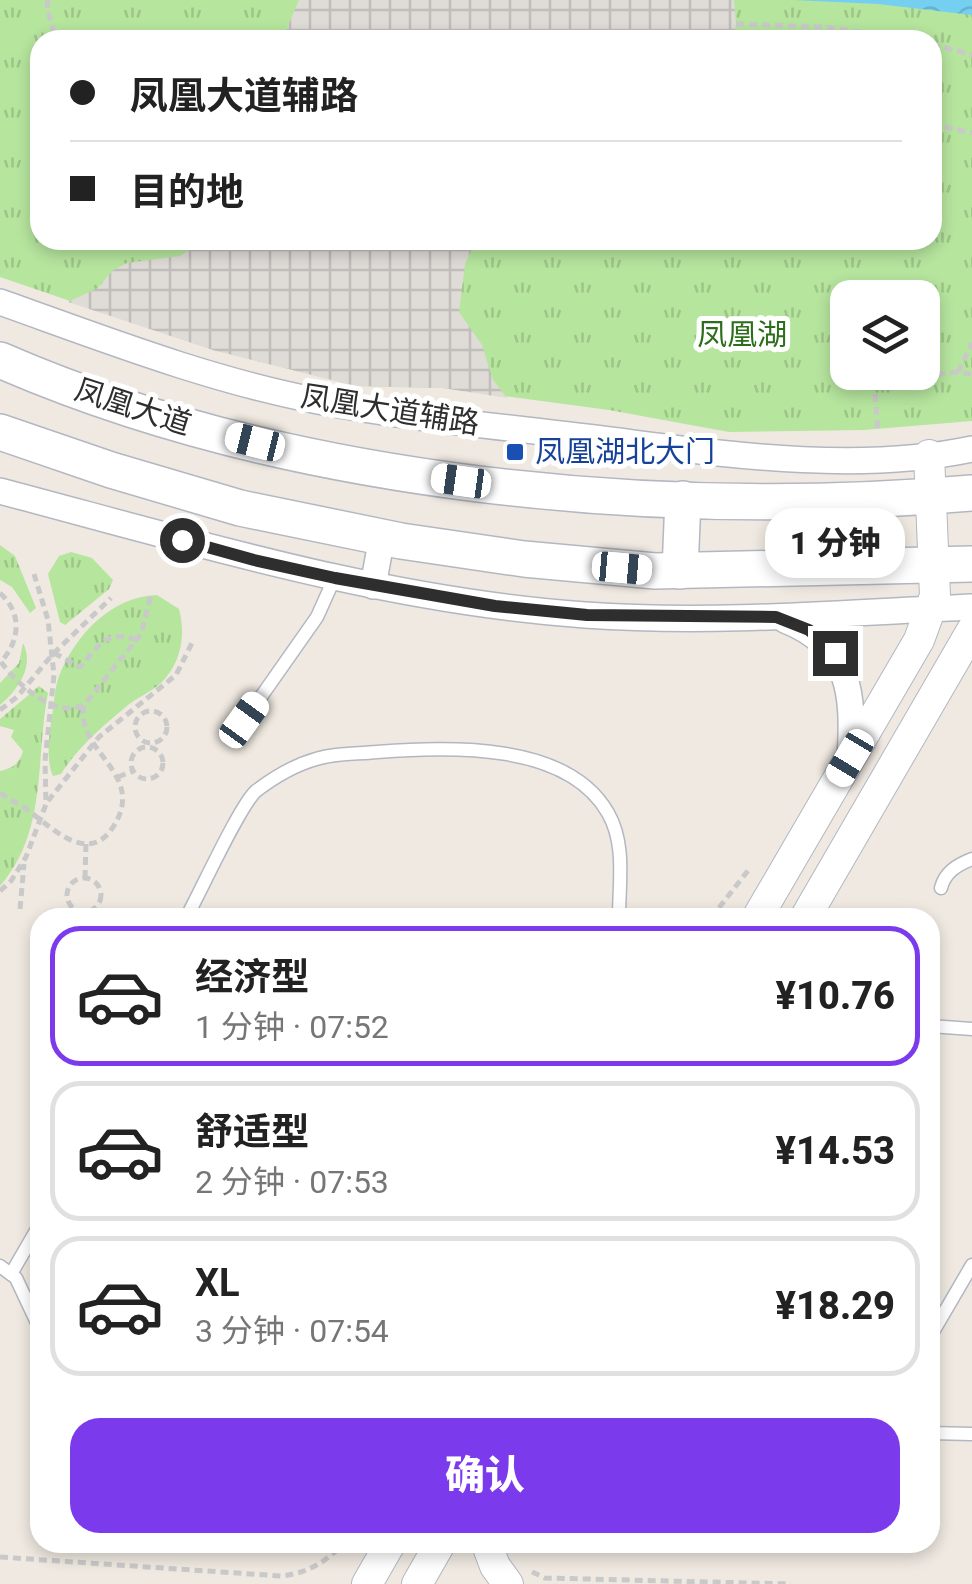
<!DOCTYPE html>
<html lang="zh">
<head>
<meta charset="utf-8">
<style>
	body { margin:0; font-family:Roboto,"Noto Sans SC",sans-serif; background:#f2f2f2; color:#222; height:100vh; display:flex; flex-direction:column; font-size:38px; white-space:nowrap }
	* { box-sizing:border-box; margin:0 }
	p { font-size:32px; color:#767676 }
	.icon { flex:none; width:55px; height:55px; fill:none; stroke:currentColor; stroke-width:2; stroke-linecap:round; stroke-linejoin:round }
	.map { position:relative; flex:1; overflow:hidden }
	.drawer { position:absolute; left:30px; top:908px; width:910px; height:645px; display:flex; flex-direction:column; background:#fff; border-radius:30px; box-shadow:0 5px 15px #0003 }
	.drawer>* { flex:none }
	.banner { position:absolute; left:30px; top:30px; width:912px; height:220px; border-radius:30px; box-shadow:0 5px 15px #0003; display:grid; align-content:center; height:220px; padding:0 40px; background:#fff }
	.buttons { position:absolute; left:830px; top:280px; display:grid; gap:20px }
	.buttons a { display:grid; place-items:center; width:110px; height:110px; border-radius:20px; background:#fff; box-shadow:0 5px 15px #0003; font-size:50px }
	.end { position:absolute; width:45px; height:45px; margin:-22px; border:12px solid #2e2e2e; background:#fff; box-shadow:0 0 0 5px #fff }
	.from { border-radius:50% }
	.bubble { position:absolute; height:70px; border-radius:30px; background:#fff; box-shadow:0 5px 15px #0003; font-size:32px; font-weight:800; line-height:70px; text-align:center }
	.car { position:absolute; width:30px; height:60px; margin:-30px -15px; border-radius:12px; box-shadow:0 0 8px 2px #0007; background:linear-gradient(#fff 24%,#345 0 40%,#fff 0 76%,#345 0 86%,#fff 0) }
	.banner b { display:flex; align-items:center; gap:35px; height:95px; font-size:38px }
	.banner b+b { border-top:2px solid #e0e0e0 }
	.banner i { width:25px; height:25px; background:#222 }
	ul { padding:18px 0 0; list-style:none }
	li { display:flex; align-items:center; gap:30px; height:140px; margin:0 20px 15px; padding:0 20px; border:5px solid #e0e0e0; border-radius:30px }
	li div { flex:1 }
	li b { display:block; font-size:38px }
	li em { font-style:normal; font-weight:800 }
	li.current { border-color:#7c3aed }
	li>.icon { width:90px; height:90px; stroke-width:1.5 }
	.primary-button { display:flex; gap:20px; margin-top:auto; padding:20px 40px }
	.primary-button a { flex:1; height:115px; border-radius:30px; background:#7c3aed; color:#fff; font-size:40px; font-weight:800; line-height:115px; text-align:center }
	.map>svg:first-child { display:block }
	.grass { fill:url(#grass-tufts); fill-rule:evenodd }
	.plaza { fill:url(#plaza-grid) }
	.water { fill:url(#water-waves) }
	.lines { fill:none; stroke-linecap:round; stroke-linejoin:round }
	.service-casing { stroke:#b4b7c1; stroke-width:15 }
	.minor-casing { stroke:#b4b7c1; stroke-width:28 }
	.tertiary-casing { stroke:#b4b7c1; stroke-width:32 }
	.secondary-casing { stroke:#b4b7c1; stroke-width:38 }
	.path { stroke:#c9c9c9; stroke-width:5; stroke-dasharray:8 5; stroke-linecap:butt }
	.service { stroke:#fff; stroke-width:12 }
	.minor { stroke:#fff; stroke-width:25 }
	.tertiary { stroke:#fff; stroke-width:30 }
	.secondary { stroke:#fff; stroke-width:35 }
	.path-bridge { stroke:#c9c9c9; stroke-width:5; stroke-dasharray:8 5; stroke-linecap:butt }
	.route { stroke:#2e2e2e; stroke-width:12 }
	.transit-dot { fill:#1a4fb4; stroke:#fff; stroke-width:4 }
	.labels { text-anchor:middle; stroke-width:10; stroke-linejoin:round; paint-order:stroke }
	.park-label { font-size:30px; fill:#2c6e1b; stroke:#fff }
	.street-label { font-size:30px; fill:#2e2e2e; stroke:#fff }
	.transit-label { font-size:30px; fill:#164399; stroke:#fff; text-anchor:start }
</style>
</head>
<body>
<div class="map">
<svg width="972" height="1584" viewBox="0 0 972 1584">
	<defs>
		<pattern id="grass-tufts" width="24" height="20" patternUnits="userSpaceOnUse" patternTransform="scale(2.5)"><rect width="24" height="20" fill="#b6e59e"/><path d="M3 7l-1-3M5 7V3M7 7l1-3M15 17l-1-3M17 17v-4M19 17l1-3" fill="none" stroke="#9dc588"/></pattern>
		<pattern id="plaza-grid" width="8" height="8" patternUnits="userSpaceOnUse" patternTransform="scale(2.5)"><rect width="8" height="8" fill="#dfdcd8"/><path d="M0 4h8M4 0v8" fill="none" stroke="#c0bdba"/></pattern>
		<pattern id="water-waves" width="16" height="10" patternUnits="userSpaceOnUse" patternTransform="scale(2.5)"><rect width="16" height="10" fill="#75cff0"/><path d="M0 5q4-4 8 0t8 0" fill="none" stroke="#66b2ce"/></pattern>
	</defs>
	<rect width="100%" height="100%" fill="#efe9e1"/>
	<g class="grass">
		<path d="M0,0h972v421l-108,9 -135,2 -120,-22 -166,-22 -87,-2 -143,-36 -213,-73zM40,40h892v200h-892zM848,298h74v74h-74z"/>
		<path d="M0,545l15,11 21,52 -6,5 -18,-26 -12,-7z"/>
		<path d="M71,552l21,6 21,22 -4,9 -44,36 -5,-3 -12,-48 11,-18z"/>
		<path d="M157,595l22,14c7,27 2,54 -18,74 -10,9 -23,14 -33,22 -24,20 -51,43 -67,69l-8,2c-7,-15 -4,-37 -2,-54 3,-14 3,-33 8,-46 17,-42 52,-79 98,-81z"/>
		<path d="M23,643c12,23 -5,47 -23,62v-22l19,-20z"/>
		<path d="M39,686l9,7c-13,66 0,138 -48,193v-115c13,-3 19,-7 23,-20l-12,-14 3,-7 -14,-4v-7z"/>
	</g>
	<g class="plaza">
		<path d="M299,0h435l2,24 -2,16h-452z"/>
		<path d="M205,240h271l-11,24 -6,48 23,33 11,35 14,18 -64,-10 -87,-2 -143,-36 -145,-48 30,-14 14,-17 15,-8 53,-7z"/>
	</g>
	<path class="water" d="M793,0h179v15l-94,-11z"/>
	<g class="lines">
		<defs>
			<g id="service">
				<path d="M244,721l73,-104 18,-40"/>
				<path d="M941,888c4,-16 16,-23 31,-29"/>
				<path d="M186,918c14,-25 54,-113 70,-127 17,-13 39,-26 60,-32 19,-6 41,-5 61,-7 71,-5 190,-11 231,61 18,31 11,70 11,105"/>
				<path d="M930,1026l42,3"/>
				<path d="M0,1266l16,12 24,51"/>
				<path d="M11,1274l29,-50"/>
				<path d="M930,1337l42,-72"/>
				<path d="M930,1433l42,1"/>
			</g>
			<g id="minor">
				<path d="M0,302c104,37 209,78 318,99 99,19 200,27 300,40 112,14 242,32 354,8"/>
				<path d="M0,491c193,51 385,110 585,124 129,9 258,-2 387,-8"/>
				<path d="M373,586l9,-49"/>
				<path d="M785,620c66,26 69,74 65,138"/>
			</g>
			<g id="tertiary">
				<path d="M757,918l162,-278 16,-44 -6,-141"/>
				<path d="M805,918l167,-288"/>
				<path d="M486,1542l9,24 13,18"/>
				<path d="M367,1584l24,-42"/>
				<path d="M417,1584l24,-42"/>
			</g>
			<g id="secondary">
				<path d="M0,360c289,126 660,160 972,133"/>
				<path d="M0,432l111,38 129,38 161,33 123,18 131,12 317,-7"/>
				<path d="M680,571l3,-72"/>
			</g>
		</defs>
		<use href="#service" class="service-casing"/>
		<use href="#minor" class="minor-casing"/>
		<use href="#tertiary" class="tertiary-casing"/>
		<use href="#secondary" class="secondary-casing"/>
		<g class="path">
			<path d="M48,0l-1,8 9,32"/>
			<path d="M736,24l90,3 88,13"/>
			<path d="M932,44l40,11"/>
			<path d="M932,124l40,9"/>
			<path d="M958,372l14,-29"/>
			<path d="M874,381l4,51"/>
			<path d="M847,385l111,-13 14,2"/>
			<path d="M0,593c23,21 20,48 0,70"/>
			<path d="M54,653l26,14c20,-22 25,-38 57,-27"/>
			<path d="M0,710l17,-13 35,-42 59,-57"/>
			<circle cx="151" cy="727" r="16"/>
			<circle cx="147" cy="763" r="16"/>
			<path d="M118,777l15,-6"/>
			<path d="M48,801l51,-64 77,-62 16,-32"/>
			<path d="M85,878l1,-35"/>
			<circle cx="84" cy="895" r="17"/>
			<path d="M0,891l11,-10 15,-24 20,-53 -1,-43 9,-86 -6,-55 -14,-46"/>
			<path d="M20,909l4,-45"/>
			<path d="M711,918l39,-50"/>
			<path d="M0,1557l281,19c28,-3 44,-14 65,-34"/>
			<path d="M532,1572l13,6 246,6"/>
		</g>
		<use href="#service" class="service"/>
		<use href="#minor" class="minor"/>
		<use href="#tertiary" class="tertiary"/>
		<use href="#secondary" class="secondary"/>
		<g class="path-bridge">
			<path d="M1,662c16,22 54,57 82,43"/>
			<path d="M0,793c11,7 23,13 33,21 22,17 55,48 78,16 40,-56 -37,-77 -27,-125l57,-71 10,-39"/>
		</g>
	</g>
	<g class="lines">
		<path class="route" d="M182,540l72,20 81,18 160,28 92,9 189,2 33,13 26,23"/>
	</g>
	<rect class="transit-dot" x="505" y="442" width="20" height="20" rx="5"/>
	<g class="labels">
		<g class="park-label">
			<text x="742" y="345">凤凰湖</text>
		</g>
		<g class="street-label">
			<text transform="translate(133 407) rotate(18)" y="10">凤凰大道</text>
			<text transform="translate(390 410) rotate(9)" y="10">凤凰大道辅路</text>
		</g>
		<g class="transit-label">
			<text x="535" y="462">凤凰湖北大门</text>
		</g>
	</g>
</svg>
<div class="buttons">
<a><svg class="icon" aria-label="layers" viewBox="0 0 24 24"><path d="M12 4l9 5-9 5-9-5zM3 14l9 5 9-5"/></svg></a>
</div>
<i class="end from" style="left:182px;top:540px"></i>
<i class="end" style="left:835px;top:653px"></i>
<div class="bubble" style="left:765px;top:508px;width:140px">1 分钟</div>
<i class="car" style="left:255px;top:442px;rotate:284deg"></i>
<i class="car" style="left:461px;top:481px;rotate:278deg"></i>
<i class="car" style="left:622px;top:568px;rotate:95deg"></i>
<i class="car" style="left:244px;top:720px;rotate:36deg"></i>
<i class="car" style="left:850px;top:758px;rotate:211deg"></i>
<div class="banner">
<b><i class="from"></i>凤凰大道辅路</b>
<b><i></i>目的地</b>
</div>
<section class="drawer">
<ul>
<li class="current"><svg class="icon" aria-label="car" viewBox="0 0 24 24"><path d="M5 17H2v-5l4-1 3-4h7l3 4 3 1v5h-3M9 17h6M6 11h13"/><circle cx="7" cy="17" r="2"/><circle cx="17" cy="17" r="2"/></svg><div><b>经济型</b><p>1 分钟 · 07:52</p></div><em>¥10.76</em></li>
<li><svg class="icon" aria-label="car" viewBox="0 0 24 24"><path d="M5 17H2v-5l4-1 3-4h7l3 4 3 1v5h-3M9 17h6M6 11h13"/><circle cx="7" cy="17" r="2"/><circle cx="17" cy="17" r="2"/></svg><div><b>舒适型</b><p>2 分钟 · 07:53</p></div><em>¥14.53</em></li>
<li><svg class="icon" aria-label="car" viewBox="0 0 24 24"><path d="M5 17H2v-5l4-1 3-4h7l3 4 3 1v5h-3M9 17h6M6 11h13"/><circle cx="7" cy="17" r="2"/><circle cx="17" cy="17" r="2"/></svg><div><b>XL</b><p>3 分钟 · 07:54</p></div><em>¥18.29</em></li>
</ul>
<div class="primary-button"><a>确认</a></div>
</section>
</div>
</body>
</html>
